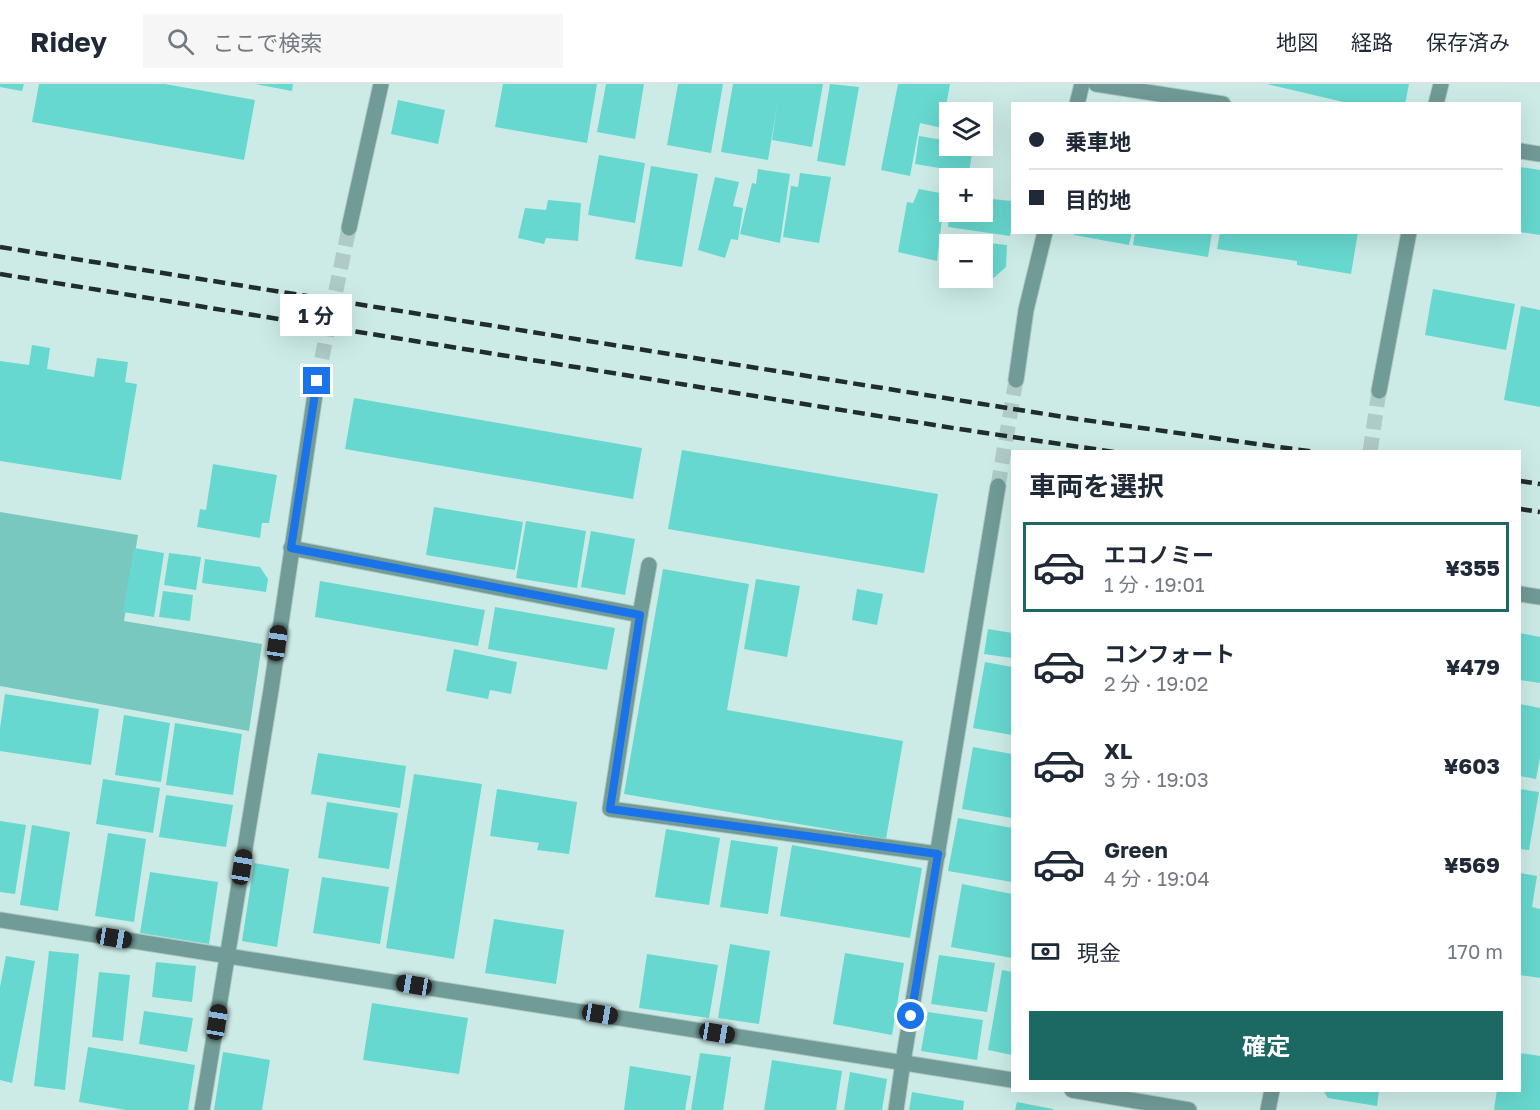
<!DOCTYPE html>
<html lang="ja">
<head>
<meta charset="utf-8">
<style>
	body { margin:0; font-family:"Golos Text","Noto Sans JP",sans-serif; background:#f6f6f7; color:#1f2937; height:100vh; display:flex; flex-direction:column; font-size:22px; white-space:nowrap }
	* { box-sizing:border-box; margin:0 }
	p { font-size:20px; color:#747a83 }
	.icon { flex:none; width:33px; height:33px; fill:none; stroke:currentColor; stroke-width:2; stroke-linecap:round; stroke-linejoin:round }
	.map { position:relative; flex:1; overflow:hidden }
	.panel { position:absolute; left:1011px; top:366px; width:510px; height:642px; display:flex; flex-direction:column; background:#fff; border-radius:0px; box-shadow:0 6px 24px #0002 }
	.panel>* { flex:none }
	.hud { position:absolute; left:1011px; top:18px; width:510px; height:132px; border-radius:0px; box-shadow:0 6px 24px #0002; display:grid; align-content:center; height:132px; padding:0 18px; background:#fff }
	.controls { position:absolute; left:939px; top:18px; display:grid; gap:12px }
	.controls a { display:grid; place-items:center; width:54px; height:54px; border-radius:0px; background:#fff; box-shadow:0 6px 24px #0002; font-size:30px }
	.end { position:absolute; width:27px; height:27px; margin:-14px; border:8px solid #1a73e8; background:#fff; box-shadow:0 0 0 3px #fff }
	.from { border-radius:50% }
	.bubble { position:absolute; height:42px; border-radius:0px; background:#fff; box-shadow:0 6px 24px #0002; font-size:20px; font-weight:700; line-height:42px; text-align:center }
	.car { position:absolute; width:18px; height:36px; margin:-18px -9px; border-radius:8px; box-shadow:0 0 4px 2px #0007; background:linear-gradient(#222 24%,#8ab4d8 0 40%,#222 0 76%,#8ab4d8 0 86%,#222 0) }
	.hud b { display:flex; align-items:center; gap:21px; height:57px; font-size:22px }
	.hud b+b { border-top:2px solid #e0e1e3 }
	.hud i { width:15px; height:15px; background:#1f2937 }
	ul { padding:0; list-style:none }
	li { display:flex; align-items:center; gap:18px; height:90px; margin:0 12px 9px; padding:0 6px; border:3px solid transparent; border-radius:0px }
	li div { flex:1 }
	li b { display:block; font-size:22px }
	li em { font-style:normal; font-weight:700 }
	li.on { border-color:#1c6863 }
	li>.icon { width:54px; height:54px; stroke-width:1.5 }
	h2 { padding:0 18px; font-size:27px; line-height:72px }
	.pay { display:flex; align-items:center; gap:15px; height:66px; padding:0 18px; font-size:22px }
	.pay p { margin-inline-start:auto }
	.primary-button { display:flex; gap:12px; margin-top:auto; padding:12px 18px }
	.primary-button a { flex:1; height:69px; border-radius:0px; background:#1c6863; color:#fff; font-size:24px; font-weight:700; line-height:69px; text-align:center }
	header { display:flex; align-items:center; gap:36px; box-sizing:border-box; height:84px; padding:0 30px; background:#fff; border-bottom:2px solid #e0e1e3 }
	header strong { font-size:28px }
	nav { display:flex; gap:33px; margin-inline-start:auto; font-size:21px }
	.search { width:420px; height:54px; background:#f6f6f7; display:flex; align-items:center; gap:15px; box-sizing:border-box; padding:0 21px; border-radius:0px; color:#747a83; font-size:22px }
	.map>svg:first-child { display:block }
	.green { fill:#79c8c0 }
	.building { fill:#67d8cf }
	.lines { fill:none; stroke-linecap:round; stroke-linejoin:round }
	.minor-tunnel { stroke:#afcac7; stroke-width:15; stroke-dasharray:15 8; stroke-linecap:butt }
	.tertiary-tunnel { stroke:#afcac7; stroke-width:15; stroke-dasharray:15 8; stroke-linecap:butt }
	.service-casing { stroke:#adc8c5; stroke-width:17 }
	.minor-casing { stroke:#adc8c5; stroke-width:17 }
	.tertiary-casing { stroke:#adc8c5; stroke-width:17 }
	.service { stroke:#719b97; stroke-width:15 }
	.minor { stroke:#719b97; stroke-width:15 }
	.tertiary { stroke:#719b97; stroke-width:15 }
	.rail { stroke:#212d2c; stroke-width:4.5; stroke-dasharray:12 6; stroke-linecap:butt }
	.route { stroke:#1a73e8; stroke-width:8 }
</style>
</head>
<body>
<header>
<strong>Ridey</strong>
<div class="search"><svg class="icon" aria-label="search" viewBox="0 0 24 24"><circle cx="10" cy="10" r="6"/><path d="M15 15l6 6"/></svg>ここで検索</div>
<nav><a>地図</a><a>経路</a><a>保存済み</a></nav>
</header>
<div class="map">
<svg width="1540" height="1026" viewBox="0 0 1540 1026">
	<rect width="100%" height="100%" fill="#ccebe7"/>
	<path class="green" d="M0,428l138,23 -14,86 138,23 -13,87 -249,-45z"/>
	<g class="building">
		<path d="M0,0h24l-2,7 -22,-4z"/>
		<path d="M39,0h126l90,16 -11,60 -212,-38z"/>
		<path d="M255,0h38l-1,7z"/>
		<path d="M503,0h94l-10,59 -92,-16z"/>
		<path d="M606,0h38l-9,55 -38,-7z"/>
		<path d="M678,0h45l-12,69 -44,-8z"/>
		<path d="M733,0h90l-11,63 -40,-7 5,-34 -9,54 -47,-8z"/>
		<path d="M830,0l29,3 -14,79 -28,-5z"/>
		<path d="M898,0h52l-8,44 -22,-5 -10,53 -29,-6z"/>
		<path d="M1267,0h142l-4,20h-53z"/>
		<path d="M398,16l47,10 -7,34 -47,-10z"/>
		<path d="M945,42l5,1v19h23l-4,27 -54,-9 4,-28 24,4z"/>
		<path d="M599,71l46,8 -10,60 -47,-8z"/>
		<path d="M651,82l47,8 -16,93 -47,-8z"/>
		<path d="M1520,83l20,3v65l-20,-3z"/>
		<path d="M758,85l32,5 -10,69 -40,-9 12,-51 4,1z"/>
		<path d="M800,89l31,4 -12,66 -36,-6 8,-51 7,1z"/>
		<path d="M715,93l24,5 -6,24 10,2 -5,32 -7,-1 -6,19 -27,-8z"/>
		<path d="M919,105l26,5 -8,67 -39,-9 9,-50 6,1z"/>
		<path d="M982,114l30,3v22l-2,13 -62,-9 1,-15h33z"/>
		<path d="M548,116l33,3 -3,38 -32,-3 -2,6 -26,-6 7,-30 21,2z"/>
		<path d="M1074,148h58l-3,13 -55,-10z"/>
		<path d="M1135,148h77l-4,25 -75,-12z"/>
		<path d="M1220,148h138l-7,42 -54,-9v-4l-80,-12z"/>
		<path d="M943,154l64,7 -1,22 -17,15 -33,-3v-1h26v-34h-32v35l-11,-1z"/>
		<path d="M1433,205l82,15 -9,46 -81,-15z"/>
		<path d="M1521,222l19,4v97l-36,-7z"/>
		<path d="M32,261l18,3 -3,21 47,8 3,-19 31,4 -3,20 12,2 -16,96 -121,-19v-100l29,4z"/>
		<path d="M354,314l288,50 -9,51 -288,-50z"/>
		<path d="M682,366l256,44 -14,79 -256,-44z"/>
		<path d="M213,380l64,11 -8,48h-7l-2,15 -63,-11 3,-18 6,1z"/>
		<path d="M434,423l89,15 -8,48 -89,-15z"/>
		<path d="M526,437l60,10 -9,57 -61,-10z"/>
		<path d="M591,447l44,8 -10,56 -44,-8z"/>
		<path d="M134,464l30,5 -10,64 -31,-5z"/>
		<path d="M169,469l32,4 -5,33 -32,-5z"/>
		<path d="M205,475l55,8 8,12 -2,13 -64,-9z"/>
		<path d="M663,485l86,15 -22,126 176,31 -17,98 -262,-45z"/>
		<path d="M756,495l44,7 -13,71 -43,-8z"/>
		<path d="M320,497l165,29 -7,36 -163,-29z"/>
		<path d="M857,505l26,5 -6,31 -25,-5z"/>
		<path d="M163,507l30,4 -3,26 -31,-4z"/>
		<path d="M495,523l120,21 -8,42 -119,-21z"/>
		<path d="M988,545l24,4v25l-28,-4z"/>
		<path d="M1520,549l20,4v46l-20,-3z"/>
		<path d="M454,565l63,13 -6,32 -21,-4 -2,9 -42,-8z"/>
		<path d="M985,578l27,5v68l-39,-7z"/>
		<path d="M5,610l94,15 -8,56 -91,-14v-23z"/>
		<path d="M1520,620l20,4v50l-4,21 -16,-3z"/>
		<path d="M124,631l46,8 -9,59 -46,-7z"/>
		<path d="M175,639l67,11 -9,61 -67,-10z"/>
		<path d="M973,663l39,7v64l-50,-9z"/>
		<path d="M318,669l88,13 -6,42 -89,-14z"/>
		<path d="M414,690l68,10 -28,175 -68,-11z"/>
		<path d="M103,695l57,9 -7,45 -57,-9z"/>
		<path d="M497,705l80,13 -8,52 -32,-4 2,-7 -49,-7z"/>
		<path d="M1520,705l19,3 -10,58 -9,-1z"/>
		<path d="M166,711l67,10 -7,42 -67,-10z"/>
		<path d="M327,718l71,11 -9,56 -71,-11z"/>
		<path d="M958,734l54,10v54l-64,-11z"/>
		<path d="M0,737l26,4 -11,69 -15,-2z"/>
		<path d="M32,741l38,7 -12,79 -38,-6z"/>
		<path d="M666,745l54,9 -11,67 -54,-8z"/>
		<path d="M108,749l38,6 -12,83 -39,-6z"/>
		<path d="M731,756l47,7 -10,67 -48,-7z"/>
		<path d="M792,761l130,23 -12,70 -130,-22z"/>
		<path d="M254,779l35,6 -12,78 -35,-6z"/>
		<path d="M150,788l68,10 -9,62 -69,-11z"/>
		<path d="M1520,789l17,3 -5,31 8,2v69l-20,-3z"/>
		<path d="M322,793l67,10 -9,57 -67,-11z"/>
		<path d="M962,800l50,10v64l-61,-11z"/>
		<path d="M494,835l70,11 -8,54 -71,-11z"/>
		<path d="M730,860l40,7 -11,73 -41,-6z"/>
		<path d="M49,867l30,3 -14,136 -31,-4z"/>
		<path d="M845,869l59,10 -12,72 -59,-11z"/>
		<path d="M647,870l71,11 -9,53 -70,-10z"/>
		<path d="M939,871l56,8 -8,49 -56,-8z"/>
		<path d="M6,872l29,5 -23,122 -12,-3v-93z"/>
		<path d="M156,878l40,4 -4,36 -40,-5z"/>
		<path d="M1002,886l10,2v83l-24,-5z"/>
		<path d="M99,888l31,3 -7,66 -31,-4z"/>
		<path d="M372,919l96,15 -9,56 -96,-14z"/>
		<path d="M144,927l49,7 -6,34 -48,-8z"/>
		<path d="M928,928l55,8 -6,40 -56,-9z"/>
		<path d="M88,963l107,18 -7,45h-62l-47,-8z"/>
		<path d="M223,968l47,8 -8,50h-48z"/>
		<path d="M700,969l31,4 -8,53h-32z"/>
		<path d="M1520,969l20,3v54h-46l3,-20h23z"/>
		<path d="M772,976l70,11 -6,39h-72z"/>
		<path d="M630,982l61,10 -6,34h-61z"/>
		<path d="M850,988l37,7 -5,31h-38z"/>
		<path d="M1323,1006h56l-2,16 -49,-8z"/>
		<path d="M912,1008l52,9 -1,9h-54z"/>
		<path d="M1017,1018l36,7v1h-38z"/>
	</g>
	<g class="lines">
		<g class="minor-tunnel">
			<path d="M317,297l32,-153"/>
			<path d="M998,402l18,-106"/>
		</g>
		<path class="tertiary-tunnel" d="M1370,368l9,-61"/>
		<defs>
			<g id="service">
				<path d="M291,464l349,67"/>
				<path d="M649,481l-9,50 -30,194 328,45"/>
				<path d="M896,1026l7,-48"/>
			</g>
			<g id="minor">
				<path d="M1096,0l127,20"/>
				<path d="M1077,20l5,-20"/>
				<path d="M1520,67l20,3"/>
				<path d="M349,144l32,-144"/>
				<path d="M1016,296l10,-70 19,-78"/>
				<path d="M1520,510l20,3"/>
				<path d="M0,836l1012,160"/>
				<path d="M903,978l95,-576"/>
				<path d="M1072,1006l117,20"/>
				<path d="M202,1026l69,-420 46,-309"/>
			</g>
			<g id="tertiary">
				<path d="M1436,20l5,-20"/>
				<path d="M1379,307l30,-159"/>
				<path d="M1268,1026l4,-20"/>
			</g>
		</defs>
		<use href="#service" class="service-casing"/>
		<use href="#minor" class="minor-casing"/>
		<use href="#tertiary" class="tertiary-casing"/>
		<use href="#service" class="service"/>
		<use href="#minor" class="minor"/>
		<use href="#tertiary" class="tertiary"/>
		<g class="rail">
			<path d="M0,163l1070,171 245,34"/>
			<path d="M0,190l959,155 155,23"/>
			<path d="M1520,397l20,3"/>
			<path d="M1520,425l20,3"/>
		</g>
	</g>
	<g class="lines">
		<path class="route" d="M317,297l-26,167 349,67 -30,194 328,45 -27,162"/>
	</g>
</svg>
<div class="controls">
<a><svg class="icon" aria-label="layers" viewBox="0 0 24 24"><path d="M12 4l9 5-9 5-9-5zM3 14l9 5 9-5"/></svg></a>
<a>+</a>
<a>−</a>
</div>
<i class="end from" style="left:911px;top:932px"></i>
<i class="end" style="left:317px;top:297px"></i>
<div class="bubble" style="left:280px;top:210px;width:72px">1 分</div>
<i class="car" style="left:277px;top:559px;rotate:8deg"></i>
<i class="car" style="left:242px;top:783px;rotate:9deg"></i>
<i class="car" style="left:114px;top:854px;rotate:99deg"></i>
<i class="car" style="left:414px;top:901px;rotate:279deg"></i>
<i class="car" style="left:600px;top:930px;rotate:99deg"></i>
<i class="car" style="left:217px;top:938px;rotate:9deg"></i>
<i class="car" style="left:717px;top:949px;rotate:99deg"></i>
<div class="hud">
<b><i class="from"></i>乗車地</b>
<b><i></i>目的地</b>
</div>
<section class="panel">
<h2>車両を選択</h2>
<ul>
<li class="on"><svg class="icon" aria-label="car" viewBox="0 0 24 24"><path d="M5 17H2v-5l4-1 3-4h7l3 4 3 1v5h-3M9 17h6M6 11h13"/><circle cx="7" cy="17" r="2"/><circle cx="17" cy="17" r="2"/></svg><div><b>エコノミー</b><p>1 分 · 19:01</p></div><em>¥355</em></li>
<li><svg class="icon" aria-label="car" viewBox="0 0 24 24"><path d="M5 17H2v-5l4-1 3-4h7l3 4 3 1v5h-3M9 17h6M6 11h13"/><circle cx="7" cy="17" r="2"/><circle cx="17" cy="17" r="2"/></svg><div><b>コンフォート</b><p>2 分 · 19:02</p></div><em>¥479</em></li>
<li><svg class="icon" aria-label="car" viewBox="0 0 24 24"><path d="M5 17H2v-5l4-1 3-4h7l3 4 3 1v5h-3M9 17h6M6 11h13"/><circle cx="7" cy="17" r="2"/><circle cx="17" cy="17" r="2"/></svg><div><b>XL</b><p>3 分 · 19:03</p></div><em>¥603</em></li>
<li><svg class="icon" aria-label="car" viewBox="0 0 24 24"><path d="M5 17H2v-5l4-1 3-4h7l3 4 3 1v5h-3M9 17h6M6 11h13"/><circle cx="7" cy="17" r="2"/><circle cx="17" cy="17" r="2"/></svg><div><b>Green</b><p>4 分 · 19:04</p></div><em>¥569</em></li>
</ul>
<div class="pay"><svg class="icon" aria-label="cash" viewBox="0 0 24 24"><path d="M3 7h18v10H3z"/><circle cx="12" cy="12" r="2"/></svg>現金<p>170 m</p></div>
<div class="primary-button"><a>確定</a></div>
</section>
</div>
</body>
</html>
